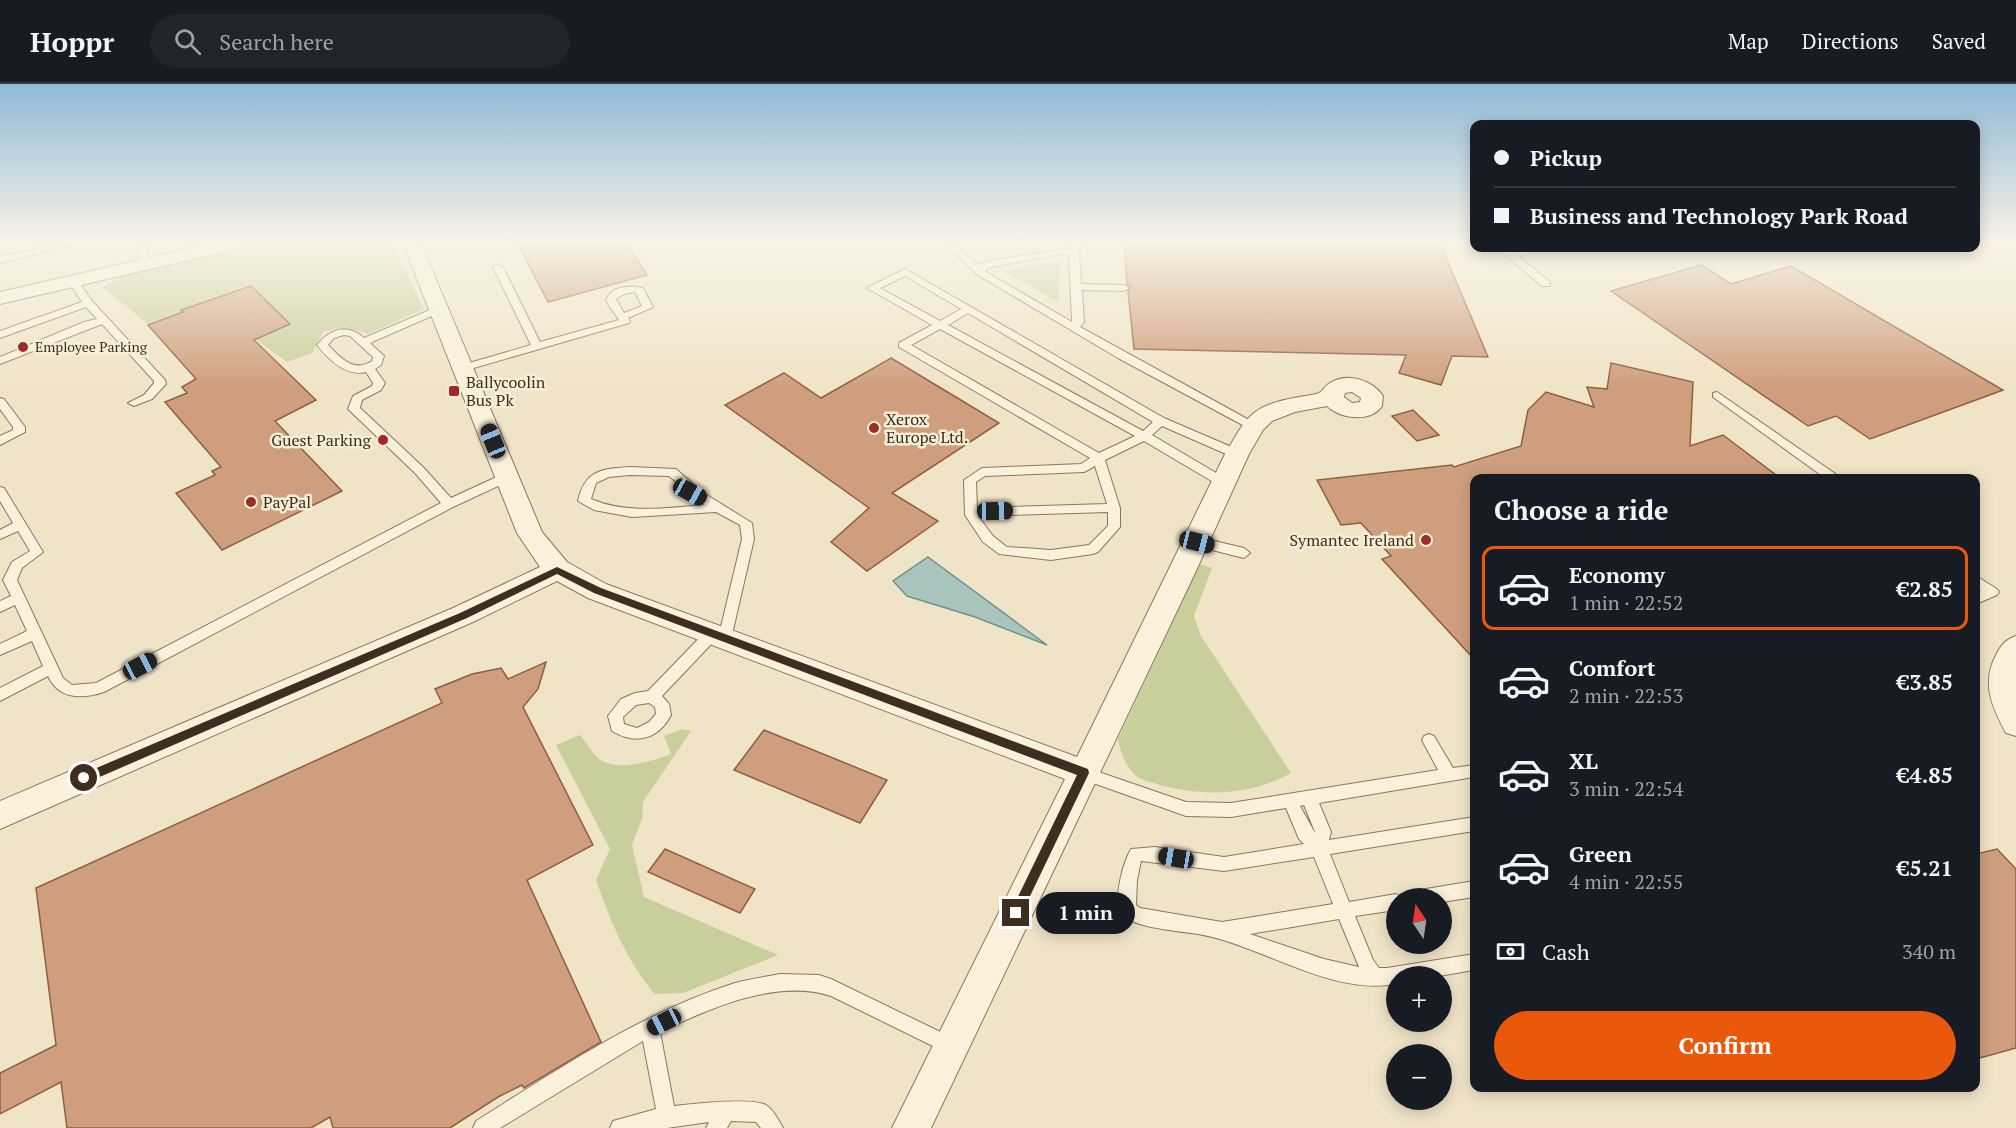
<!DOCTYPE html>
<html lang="en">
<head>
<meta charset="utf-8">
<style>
	body { margin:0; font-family:"PT Serif",serif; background:#20242c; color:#f1f3f6; height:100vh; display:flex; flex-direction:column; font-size:22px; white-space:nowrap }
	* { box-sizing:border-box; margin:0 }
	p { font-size:20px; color:#9ea1a6 }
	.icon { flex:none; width:33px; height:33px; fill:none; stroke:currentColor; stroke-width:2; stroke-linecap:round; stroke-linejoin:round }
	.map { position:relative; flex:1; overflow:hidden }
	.panel { position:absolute; left:1470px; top:390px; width:510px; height:618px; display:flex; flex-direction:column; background:#171b24; border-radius:12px; box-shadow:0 3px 15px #0003 }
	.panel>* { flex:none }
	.guide { position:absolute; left:1470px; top:36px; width:510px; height:132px; border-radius:12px; box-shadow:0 3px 15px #0003; display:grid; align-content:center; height:132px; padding:0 24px; background:#171b24 }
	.needle { width:39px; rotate:347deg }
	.buttons { position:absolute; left:1386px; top:804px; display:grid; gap:12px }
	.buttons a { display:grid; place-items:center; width:66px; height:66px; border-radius:50%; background:#171b24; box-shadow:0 3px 15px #0003; font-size:30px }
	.end { position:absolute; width:27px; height:27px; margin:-14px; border:8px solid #3d2e20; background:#fff; box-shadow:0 0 0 3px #fff }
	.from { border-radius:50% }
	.bubble { position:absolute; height:42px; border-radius:21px; background:#171b24; box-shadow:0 3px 15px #0003; font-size:20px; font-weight:700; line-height:42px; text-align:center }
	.car { position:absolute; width:18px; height:36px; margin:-18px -9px; border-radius:8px; box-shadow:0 0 4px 2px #0007; background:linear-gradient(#222 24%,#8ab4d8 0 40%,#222 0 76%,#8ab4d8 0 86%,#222 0) }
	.guide b { display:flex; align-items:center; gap:21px; height:57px; font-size:22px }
	.guide b+b { border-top:2px solid #363941 }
	.guide i { width:15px; height:15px; background:#f1f3f6 }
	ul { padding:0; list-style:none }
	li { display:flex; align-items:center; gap:18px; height:84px; margin:0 12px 9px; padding:0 12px; border:3px solid transparent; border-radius:12px }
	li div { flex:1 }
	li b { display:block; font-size:22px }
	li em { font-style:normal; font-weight:700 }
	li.selected { border-color:#ea580c }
	li>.icon { width:54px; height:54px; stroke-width:1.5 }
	h2 { padding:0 24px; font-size:27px; line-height:72px }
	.pay { display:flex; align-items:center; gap:15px; height:66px; padding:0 24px; font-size:22px }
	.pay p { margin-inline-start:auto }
	.cta { display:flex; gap:12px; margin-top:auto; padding:12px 24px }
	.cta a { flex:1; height:69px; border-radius:36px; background:#ea580c; color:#fff; font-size:24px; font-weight:700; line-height:69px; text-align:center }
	header { display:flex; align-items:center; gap:36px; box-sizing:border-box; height:84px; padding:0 30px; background:#171b24; border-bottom:2px solid #363941 }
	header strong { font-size:28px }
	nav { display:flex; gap:33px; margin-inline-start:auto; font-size:21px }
	.search { width:420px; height:54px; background:#20242c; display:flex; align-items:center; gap:15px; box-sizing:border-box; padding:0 21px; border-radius:33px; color:#9ea1a6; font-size:22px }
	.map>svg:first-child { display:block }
	.green { fill:#c9cf9b }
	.water { fill:#a9c4bc; stroke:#6f938a; stroke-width:1.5 }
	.building { fill:#cf9f7d; stroke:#8d5f41; stroke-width:1.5 }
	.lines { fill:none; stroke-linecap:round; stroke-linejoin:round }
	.service-casing { stroke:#8d765c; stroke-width:2 }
	.minor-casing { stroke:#8d765c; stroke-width:2 }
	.service { fill:#faf1dc; fill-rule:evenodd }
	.minor { fill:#faf1dc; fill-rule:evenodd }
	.route { fill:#3d2e20 }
	.poi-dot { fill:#9e2a2b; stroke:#f7eed8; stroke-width:2 }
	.labels { text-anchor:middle; stroke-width:5; stroke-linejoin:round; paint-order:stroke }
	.far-poi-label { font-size:14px; fill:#3d2e20; stroke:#f7eed8; text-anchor:start }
	.poi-label { font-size:16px; fill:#3d2e20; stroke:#f7eed8; text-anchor:start }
</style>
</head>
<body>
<header>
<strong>Hoppr</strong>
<div class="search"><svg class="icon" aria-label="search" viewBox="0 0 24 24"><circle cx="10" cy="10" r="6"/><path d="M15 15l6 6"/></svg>Search here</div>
<nav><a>Map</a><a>Directions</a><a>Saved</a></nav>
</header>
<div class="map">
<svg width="2016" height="1044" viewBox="0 0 2016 1044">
	<rect width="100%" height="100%" fill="#f0e4c8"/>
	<g class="green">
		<path d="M265,157h125l34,68 -56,25 -22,-7 -23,5 -11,21 -25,9 -32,-23 -4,-53 -102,39 -46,-38 32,-18z"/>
		<path d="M1060,176l-2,42 -55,-31z"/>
		<path d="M1200,480l12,4 -18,48 7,20 90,137c-40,23 -90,24 -134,11 -6,-2 -16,-4 -21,-8 -11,-11 -15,-22 -18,-37z"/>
		<path d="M682,645l9,2 -48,71 -1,17 -10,26 12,52 134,58 -95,38 -28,1c-28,-32 -45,-74 -59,-114l14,-31 -54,-104 24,-10c6,7 11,17 18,23 17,15 55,3 73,-4l-7,-18z"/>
	</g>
	<path class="water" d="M928,473l119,88 -72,-28 -68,-21 -14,-15z"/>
	<g class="building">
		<path d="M541,157h84l22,34 -99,27 -29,-56z"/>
		<path d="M1124,157h315l49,116 -36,-1 -11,29 -42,-12 7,-18 -272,-6 -6,-58 3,-4 -4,-3z"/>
		<path d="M1701,181l30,19 60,-18 212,124 -133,49 -34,-23 -28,10 -197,-135z"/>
		<path d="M251,202l39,38 -36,16 62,60 -41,21 67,70 -120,59 -46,-57 39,-18 -3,-4 9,-4 -56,-65 22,-9 -5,-6 14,-8 -48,-54 35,-13 -2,-2z"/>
		<path d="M891,274l108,65 -107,70 46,28 -71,50 -36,-29 38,-34 -144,-103 59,-32 37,25z"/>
		<path d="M1611,279l82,19 -3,64 33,-11 57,43h-306v181l-92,-100 9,-3 -30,-33 -20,2 -24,-45 135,-15 2,2 67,-21 7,-36 18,-18 48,15 -7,-20 20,2z"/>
		<path d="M1413,326l26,25 -22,6 -25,-25z"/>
		<path d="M546,578l-8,27 -15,18 70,138 -66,35 74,162 -77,46 -2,-3 -24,12 -48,31h-117l-3,-11 -19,11h-244l-6,-46 -61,32v-41l56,-28 -20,-157 406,-185 -7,-14 37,-15 29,-6 7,11z"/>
		<path d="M764,646l123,50 -27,43 -126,-53z"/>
		<path d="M665,765l90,40 -15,24 -92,-41z"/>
		<path d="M1997,765l19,20v179l-40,11v-205z"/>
	</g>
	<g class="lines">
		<defs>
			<g id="service">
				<path d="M71,157h16l-87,22v-6z"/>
				<path d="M138,157h9l1,25 -8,-2z"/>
				<path d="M942,157h10l26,24 11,-4 82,-13 6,-7h8l-6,10 2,33 43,1 5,3 -5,3 -42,-1 2,32 -4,5 180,99 -6,4 -4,-1 -132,-71 -140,-83zM1062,170h7l3,68 -86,-50v-3l5,-2z"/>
				<path d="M1497,164h10l6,4 16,-4h12l-1,2 -21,7 31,25v4h-8z"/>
				<path d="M498,180l5,3 37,75 79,-22 -13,-19c4,-15 23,-16 37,-13l10,19 -25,11 2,3 -1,2 -162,47h-8v-4l72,-21 -38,-78zM635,208l7,14 -18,7 -8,-14 8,-5z"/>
				<path d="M905,185l259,149 77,33 2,3 -2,3h-8l-71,-31 -10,9 76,45 2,3 -2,3h-8l-76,-45 -39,19 15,48v19l-22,25 -5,2 -42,6 -52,-6 -16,-12 -18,-27 -1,-35 18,-12 99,-4 9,-6 -191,-111v-4l33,-18 -65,-37zM905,192l56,33 -21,12 -60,-33zM968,229l185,109 -10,9 -195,-106zM940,245l195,107 -36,17 -188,-108zM1095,382l12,38 -130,4 -1,-26 9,-6 99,-4zM1108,428v14l-19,19 -38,5 -44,-3 -14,-11 -15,-20z"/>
				<path d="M73,194l4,1 15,22 73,79 1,4 -14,15 -18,7 -6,-3 16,-8 10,-12v-2l-52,-57 -102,40v-7l84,-35 13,-3 -11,-12 -86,31v-7l82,-29 -14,-21z"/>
				<path d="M439,222l4,1v4l-73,32 14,13 -3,9 -6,4 10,14 -4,7 -19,10 -2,8 63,59 28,31 52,-24h8l2,3 -2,3 -58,27 -349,185c-22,7 -45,8 -56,-16l-48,25v-13l43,-22 -11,-25 -32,14v-11l27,-13 -12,-26 -15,7v-11l11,-5 -8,-16 9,-18 18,-11 -12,-20 -18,8v-9l13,-7 -13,-22v-14l4,1 39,64 -21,16 -5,12 46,98 9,7 24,-2 345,-180 -26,-30 -67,-64 5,-13 19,-10 1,-3 -7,-11c-20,5 -37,-12 -49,-27 12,-16 31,-22 47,-7zM344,251l6,1 23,21 -1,4c-19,12 -31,-3 -44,-16l6,-7z"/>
				<path d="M1717,308l120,83 2,3h-14l-112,-81v-4z"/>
				<path d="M0,314l4,1 21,28v5l-25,13v-9l13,-6v-3l-13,-18z"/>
				<path d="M630,383l46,2 26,23 50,31 2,16 -24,104h-10l-2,-4 24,-100 -2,-14 -24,-13 -84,5 -38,-7 -16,-9c7,-31 23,-32 52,-34zM630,391l39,1 35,29c-38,3 -78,9 -113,-6l5,-16 13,-6z"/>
				<path d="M1197,453l47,11 6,5 -6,5 -52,-13 -1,-3z"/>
				<path d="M1976,492l21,13 2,3 -2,3 -21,9v-10l5,-3 -5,-4z"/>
				<path d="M712,545l5,1 2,4 -2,4 -55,58 7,8 2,11c-13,25 -36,30 -59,16l-4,-15 13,-17 14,-6 13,-2 59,-61zM649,619l6,4 1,7 -7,8 -12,6 -13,-4 -1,-7 13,-12z"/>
				<path d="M1429,650l5,2 19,32 21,-3v12l-155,26 12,29 -2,8 145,-23v14l-144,23 19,48 47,-8 7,4h-7v12l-41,6 18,44 6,8h8l87,-14v16l-35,6h-43v8c-66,12 -134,-39 -198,-50 -18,-3 -64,-6 -75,-19 -12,-13 1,-54 8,-66l24,-2 69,10 80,-13 -5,-5 -13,-31 -55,9 -45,-1 -107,-38 -3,-5 3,-5 5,-1 102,35 45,1 207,-33 -16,-30 2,-4zM1304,721l11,27v1l-15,-27zM1314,773l19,47 -111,18 -82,-14 -4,-3 1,-25 4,-19 83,10zM1339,835l20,48 -35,-8 -74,-25z"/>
				<path d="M1474,797v16l-32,5v-4h-30l2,-5 6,-3z"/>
				<path d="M780,890l39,1 12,4 126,61 3,6 -3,6 -6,3 -6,-3 -114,-56c-55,-18 -123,13 -171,36l14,74c19,-2 76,-9 92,-1 7,5 13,15 17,23h-22l-5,-6 -25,-1 -4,7h-21l3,-6 -42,6h-57l3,-7 43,-12 -13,-68 -143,87h-27l3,-7c83,-52 165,-108 259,-138 14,-4 30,-6 45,-9z"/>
			</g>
			<g id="minor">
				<path d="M222,157h32l-9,6 -245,57v-12z"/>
				<path d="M402,157h18l122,291 25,30 39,22 471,173 148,-303c9,-14 16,-31 29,-41 16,-13 43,-15 62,-19 7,-1 8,-8 14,-11 17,-11 43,-3 53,13l-1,10c-11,17 -42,13 -55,0l-32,6 -23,9 -9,9 -14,24 -53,117 -265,557h-39l173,-349 -477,-181 -31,-17 -84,41 -473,207v-28l453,-193 87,-41 -23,-34zM1345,309l7,-1 9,6 -1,4 -8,1 -8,-6z"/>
				<path d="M2016,552v100l-10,-3c-14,-26 -25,-50 -10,-78 5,-10 9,-15 20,-19z"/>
			</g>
		</defs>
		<use href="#service" class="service-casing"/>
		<use href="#minor" class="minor-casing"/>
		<use href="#service" class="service"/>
		<use href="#minor" class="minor"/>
	</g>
	<linearGradient id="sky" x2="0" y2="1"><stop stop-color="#8fbad6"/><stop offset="0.52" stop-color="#f8f3e6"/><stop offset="1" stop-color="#f8f3e6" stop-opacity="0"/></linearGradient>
	<rect width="2016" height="303" fill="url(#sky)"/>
	<path class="route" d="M557,483l44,21 487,181 1,4 -69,144 -4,2 -6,-6 67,-138 -483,-182 -37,-19 -90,44 -379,164 -4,1 -5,-5 1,-3 380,-162z"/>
	<g class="poi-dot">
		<circle cx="23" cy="263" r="6"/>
		<rect x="448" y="301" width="12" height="12" rx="3"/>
		<circle cx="874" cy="344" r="6"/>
		<circle cx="383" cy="356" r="6"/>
		<circle cx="251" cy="418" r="6"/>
		<circle cx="1426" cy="456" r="6"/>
	</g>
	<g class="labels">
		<g class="far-poi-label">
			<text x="35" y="268">Employee Parking</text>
		</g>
		<g class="poi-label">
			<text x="466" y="304">Ballycoolin<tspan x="466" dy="18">Bus Pk</tspan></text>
			<text x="886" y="341">Xerox<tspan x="886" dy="18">Europe Ltd.</tspan></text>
			<text x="371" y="362" text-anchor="end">Guest Parking</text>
			<text x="263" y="424">PayPal</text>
			<text x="1414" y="462" text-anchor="end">Symantec Ireland</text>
		</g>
	</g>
</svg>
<div class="buttons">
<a><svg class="needle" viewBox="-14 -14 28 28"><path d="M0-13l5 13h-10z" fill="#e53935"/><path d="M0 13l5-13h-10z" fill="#9ea1a6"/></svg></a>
<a>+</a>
<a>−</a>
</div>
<i class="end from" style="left:84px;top:694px"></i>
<i class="end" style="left:1016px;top:829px"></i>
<div class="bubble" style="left:1036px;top:808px;width:99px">1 min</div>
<i class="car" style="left:493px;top:357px;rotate:338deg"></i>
<i class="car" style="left:690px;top:408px;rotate:119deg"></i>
<i class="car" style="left:995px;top:427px;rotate:89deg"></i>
<i class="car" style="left:1197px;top:458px;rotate:104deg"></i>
<i class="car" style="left:140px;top:582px;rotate:62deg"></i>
<i class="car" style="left:1176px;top:774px;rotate:280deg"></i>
<i class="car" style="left:664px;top:938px;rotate:243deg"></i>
<div class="guide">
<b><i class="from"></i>Pickup</b>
<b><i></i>Business and Technology Park Road</b>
</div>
<section class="panel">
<h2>Choose a ride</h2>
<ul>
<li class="selected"><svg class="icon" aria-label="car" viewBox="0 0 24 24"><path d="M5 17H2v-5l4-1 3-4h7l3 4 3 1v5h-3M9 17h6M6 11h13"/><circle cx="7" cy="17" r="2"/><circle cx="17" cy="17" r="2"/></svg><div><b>Economy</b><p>1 min · 22:52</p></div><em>€2.85</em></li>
<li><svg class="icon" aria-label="car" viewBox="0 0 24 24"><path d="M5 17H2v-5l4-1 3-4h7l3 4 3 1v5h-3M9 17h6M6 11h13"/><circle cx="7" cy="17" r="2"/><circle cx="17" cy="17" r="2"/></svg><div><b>Comfort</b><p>2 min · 22:53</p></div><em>€3.85</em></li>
<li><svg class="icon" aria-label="car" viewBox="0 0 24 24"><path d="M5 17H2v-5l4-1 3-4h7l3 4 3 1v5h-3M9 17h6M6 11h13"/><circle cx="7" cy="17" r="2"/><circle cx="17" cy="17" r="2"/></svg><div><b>XL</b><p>3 min · 22:54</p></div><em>€4.85</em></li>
<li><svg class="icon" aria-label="car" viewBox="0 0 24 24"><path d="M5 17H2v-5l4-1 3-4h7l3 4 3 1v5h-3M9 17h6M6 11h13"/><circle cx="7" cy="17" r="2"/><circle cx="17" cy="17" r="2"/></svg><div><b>Green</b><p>4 min · 22:55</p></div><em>€5.21</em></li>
</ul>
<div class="pay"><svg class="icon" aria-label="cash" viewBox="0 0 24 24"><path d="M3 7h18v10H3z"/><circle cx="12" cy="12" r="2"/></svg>Cash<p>340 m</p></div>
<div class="cta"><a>Confirm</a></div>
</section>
</div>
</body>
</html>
